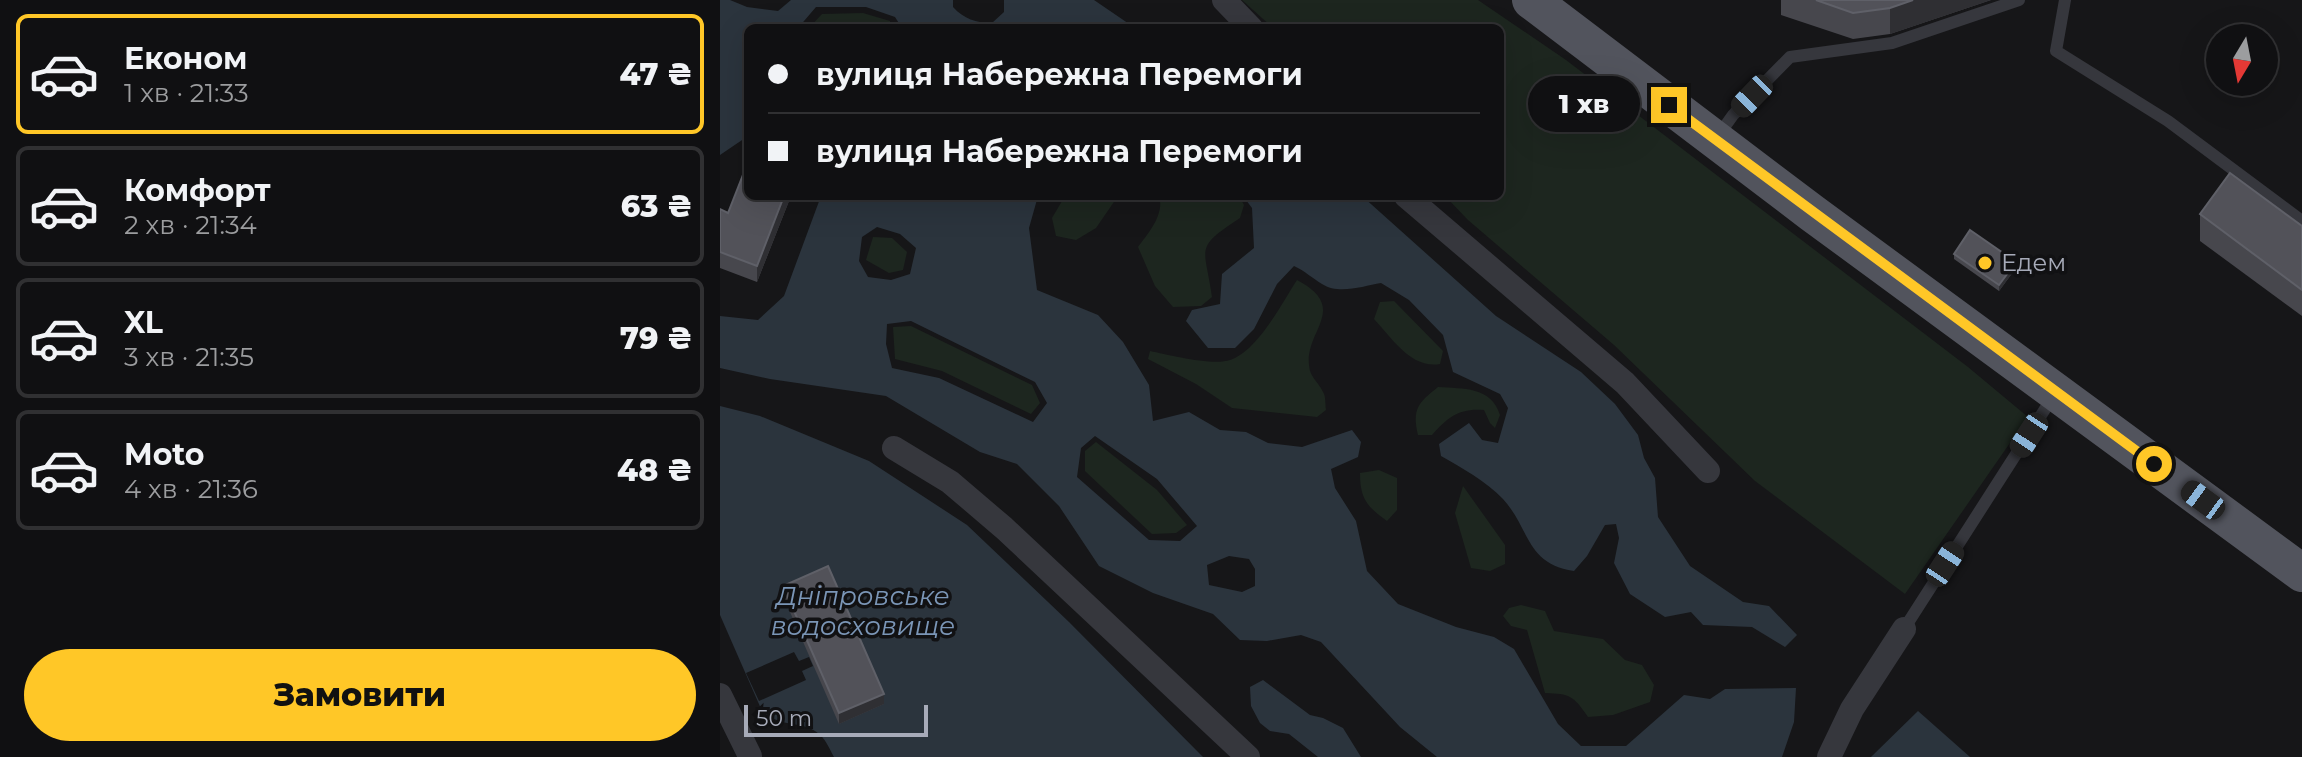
<!DOCTYPE html>
<html lang="uk">
<head>
<meta charset="utf-8">
<style>
	body { margin:0; font-family:Montserrat,sans-serif; background:#1e1e20; color:#f1f3f6; height:100vh; display:flex; flex-direction:column; font-size:30px; white-space:nowrap }
	* { box-sizing:border-box; margin:0 }
	p { font-size:26px; color:#9c9d9f }
	.icon { flex:none; width:44px; height:44px; fill:none; stroke:currentColor; stroke-width:2; stroke-linecap:round; stroke-linejoin:round }
	.map { position:relative; flex:1; overflow:hidden }
	.details { display:flex; flex-direction:column; background:#101012; width:720px }
	.details>* { flex:none }
	.guide { position:absolute; left:24px; top:24px; width:760px; height:176px; border-radius:12px; box-shadow:0 8px 32px #0002,0 0 0 2px #303032; display:grid; align-content:center; height:176px; padding:0 24px; background:#101012 }
	.needle { width:52px; rotate:190deg }
	.tools { position:absolute; left:1486px; top:24px; display:grid; gap:16px }
	.tools a { display:grid; place-items:center; width:72px; height:72px; border-radius:50%; background:#101012; box-shadow:0 8px 32px #0002,0 0 0 2px #303032; font-size:40px }
	.scale { position:absolute; left:24px; bottom:20px; width:184px; box-sizing:border-box; padding-left:8px; border:4px solid #a7abb9; border-top:0; font-size:22px; line-height:28px; white-space:nowrap; color:#a7abb9; -webkit-text-stroke:6px #111113; paint-order:stroke }
	.end { position:absolute; width:36px; height:36px; margin:-18px; border:10px solid #ffc727; background:#111; box-shadow:0 0 0 4px #111 }
	.from { border-radius:50% }
	.bubble { position:absolute; height:56px; border-radius:28px; background:#101012; box-shadow:0 8px 32px #0002,0 0 0 2px #303032; font-size:26px; font-weight:800; line-height:56px; text-align:center }
	.car { position:absolute; width:24px; height:48px; margin:-24px -12px; border-radius:10px; box-shadow:0 0 6px 2px #0007; background:linear-gradient(#222 24%,#8ab4d8 0 40%,#222 0 76%,#8ab4d8 0 86%,#222 0) }
	.guide b { display:flex; align-items:center; gap:28px; height:76px; font-size:30px }
	.guide b+b { border-top:2px solid #303032 }
	.guide i { width:20px; height:20px; background:#f1f3f6 }
	ul { padding:14px 0 0; list-style:none }
	li { display:flex; align-items:center; gap:24px; height:120px; margin:0 16px 12px; padding:0 8px; border:4px solid #303032; border-radius:12px }
	li div { flex:1 }
	li b { display:block; font-size:30px }
	li em { font-style:normal; font-weight:800 }
	li.on { border-color:#ffc727 }
	li>.icon { width:72px; height:72px; stroke-width:1.5 }
	.button { display:flex; gap:16px; margin-top:auto; padding:16px 24px }
	.button a { flex:1; height:92px; border-radius:48px; background:#ffc727; color:#111; font-size:32px; font-weight:800; line-height:92px; text-align:center }
	main { display:flex; flex:1; min-height:0 }
	.map>svg:first-child { display:block }
	.green { fill:#1d261f }
	.water { fill:#2b343d; fill-rule:evenodd }
	.pier { fill:#161618 }
	.lines { fill:none; stroke-linecap:round; stroke-linejoin:round }
	.lane { stroke:#36373d; stroke-width:12 }
	.street { stroke:#36373d; stroke-width:24 }
	.primary { stroke:#52545d; stroke-width:38 }
	.wall { fill:#47474d }
	.shaded-wall { fill:#2f2f33 }
	.building { fill:#525259; stroke:#5f6068; stroke-width:2 }
	.route { stroke:#ffc727; stroke-width:10 }
	.poi-dot { fill:#ffc727; stroke:#111113; stroke-width:3 }
	.labels { text-anchor:middle; stroke-width:7; stroke-linejoin:round; paint-order:stroke }
	.poi-label { font-size:24px; fill:#a7abb9; stroke:#111113; text-anchor:start }
	.water-label { font-size:26px; font-style:italic; fill:#7b96b7; stroke:#111113 }
</style>
</head>
<body>
<main>
<section class="details">
<ul>
<li class="on"><svg class="icon" aria-label="car" viewBox="0 0 24 24"><path d="M5 17H2v-5l4-1 3-4h7l3 4 3 1v5h-3M9 17h6M6 11h13"/><circle cx="7" cy="17" r="2"/><circle cx="17" cy="17" r="2"/></svg><div><b>Економ</b><p>1 хв · 21:33</p></div><em>47 ₴</em></li>
<li><svg class="icon" aria-label="car" viewBox="0 0 24 24"><path d="M5 17H2v-5l4-1 3-4h7l3 4 3 1v5h-3M9 17h6M6 11h13"/><circle cx="7" cy="17" r="2"/><circle cx="17" cy="17" r="2"/></svg><div><b>Комфорт</b><p>2 хв · 21:34</p></div><em>63 ₴</em></li>
<li><svg class="icon" aria-label="car" viewBox="0 0 24 24"><path d="M5 17H2v-5l4-1 3-4h7l3 4 3 1v5h-3M9 17h6M6 11h13"/><circle cx="7" cy="17" r="2"/><circle cx="17" cy="17" r="2"/></svg><div><b>XL</b><p>3 хв · 21:35</p></div><em>79 ₴</em></li>
<li><svg class="icon" aria-label="car" viewBox="0 0 24 24"><path d="M5 17H2v-5l4-1 3-4h7l3 4 3 1v5h-3M9 17h6M6 11h13"/><circle cx="7" cy="17" r="2"/><circle cx="17" cy="17" r="2"/></svg><div><b>Moto</b><p>4 хв · 21:36</p></div><em>48 ₴</em></li>
</ul>
<div class="button"><a>Замовити</a></div>
</section>
<div class="map">
<svg width="1582" height="757" viewBox="0 0 1582 757">
	<rect width="100%" height="100%" fill="#161618"/>
	<g class="green">
		<path d="M522,0h236l88,60 402,307 60,50 -123,177 -150,-113 -141,-136 -146,-125 -23,-24h55v-168h-227z"/>
		<path d="M143,13l27,8 1,7h-82l13,-14z"/>
		<path d="M345,196h53l-22,32 -20,12 -20,-4 -4,-18z"/>
		<path d="M439,196h80l5,9 -4,13c-47,31 -35,28 -28,79l-11,9 -28,1 -18,-21 -17,-39c10,-13 27,-33 21,-51z"/>
		<path d="M153,237l19,1 15,14 -4,18 -14,3 -23,-13z"/>
		<path d="M577,280c53,28 8,50 12,85 1,13 9,16 14,27 3,4 2,12 3,18l-9,7 -85,-9 -36,-24 -48,-25 2,-8c19,4 63,15 80,9 27,-8 52,-57 67,-80z"/>
		<path d="M674,301l49,50 -3,13c-29,5 -48,-26 -66,-45l6,-17z"/>
		<path d="M191,326l121,59 8,18 -9,11 -89,-43 -47,-12 -2,-32z"/>
		<path d="M718,387c25,2 53,-1 62,28l-5,13 -5,-5 -6,-13c-25,-2 -36,7 -52,25h-14c-6,-26 0,-32 20,-48z"/>
		<path d="M376,442l61,48 30,35 -11,8 -24,1 -67,-63v-20z"/>
		<path d="M659,470l18,8v32l-10,11c-21,-15 -27,-23 -27,-48z"/>
		<path d="M743,486l42,59v19l-15,7 -19,-3 -16,-55z"/>
		<path d="M801,605l24,6 9,20 49,8 22,21 17,5 12,20 -4,17 -37,13 -25,2c-15,-22 -18,-23 -43,-24l-18,-63 -16,-4 -8,-10 6,-8z"/>
	</g>
	<g class="water">
		<path d="M0,0h10l17,7 31,4 13,-11h162v7c11,12 23,16 39,16l12,-11v-12h90l41,28 -93,-2 -140,2 -7,-11 -29,-10h-50l-18,21h-50v108l-28,19z"/>
		<path d="M101,196h217l-9,32 8,62 61,25 25,27 26,43 4,36 36,-9 31,18 26,2 22,11 34,4 50,-17 9,12 -3,15 -27,12 4,19 21,33 11,50 31,33 58,23 38,10 20,12 44,75 23,22h45l58,-51 26,4 15,-10 71,-1 -2,34 -12,35h-345l-37,-30 -79,-85 -20,-7 -34,6 -27,-1 -27,-26 -60,-21 -54,-27 -40,-60 -42,-42 -37,-12 -94,-56 -116,-17 -50,-11v-52l38,4 26,-24zM157,227l23,7 16,14 -6,26 -19,6 -23,-3 -9,-16 3,-24zM191,321l124,61 12,21 -14,19 -94,-44 -47,-10 -6,-24 1,-20zM375,436l62,43 40,47 -17,15 -31,-1 -72,-63 4,-29zM509,556l20,3 6,10v17l-13,6 -33,-7 -2,-20z"/>
		<path d="M523,196h119l134,120 85,56 34,32 23,31 6,23 11,20 3,39 32,49 53,36 26,4 28,29 -12,12 -33,-20 -49,-2 -12,-13 -26,5 -35,-23 -16,-31 5,-25 -3,-14 -11,1 -18,31 -13,15c-49,-8 -43,-41 -71,-72 -17,-18 -41,-31 -62,-43l-2,-12 30,-21 13,17 16,3 10,-35 -8,-14 -47,-22 -10,-37 -34,-35 -28,-17c-18,3 -42,12 -59,1 -10,-6 -17,-13 -28,-18l-17,18 -23,45 -19,19h-27l-22,-27 6,-11 28,-6 2,-30 32,-26 -2,-40z"/>
		<path d="M0,406l40,10 109,45 98,64 102,97 134,135h-369c-4,-7 -8,-17 -14,-22 -16,-16 -36,-5 -58,-24l-42,-96z"/>
		<path d="M543,680l47,35 13,3 20,10 18,29h-43l-29,-23 -19,-3 -10,-8 -9,-17 -1,-19z"/>
		<path d="M1198,711l52,46h-99z"/>
	</g>
	<path class="pier" d="M74,652l5,9 10,-4 4,9 -11,5 4,9 -47,21 -13,-28z"/>
	<g class="lines">
		<g class="lane">
			<path d="M1345,0l-9,51 112,70 134,100"/>
			<path d="M998,136l15,-21 57,-58 102,-14 127,-43"/>
			<path d="M1184,629l150,-234"/>
		</g>
		<g class="street">
			<path d="M504,0l27,28"/>
			<path d="M686,196l219,187 83,88"/>
			<path d="M174,448l56,34 54,46 244,229"/>
			<path d="M0,695l30,61"/>
			<path d="M1109,757l23,-48 52,-80"/>
		</g>
		<path class="primary" d="M811,0l281,213 490,360"/>
	</g>
	<g class="wall">
		<path d="M1061,0h210l-101,34 -37,5 -72,-24z"/>
		<path d="M71,196l-34,86 -37,-14v-59l8,4z"/>
		<path d="M1480,214l102,12v90l-102,-75z"/>
		<path d="M1234,254l62,14 -17,23 -45,-32z"/>
		<path d="M63,586l101,118 -45,20 -56,-128z"/>
	</g>
	<g class="shaded-wall">
		<path d="M1193,0h78l-101,34v-26z"/>
		<path d="M64,196h7l-34,86v-16z"/>
		<path d="M1296,262v6l-17,23v-6z"/>
		<path d="M164,694v10l-45,20v-11z"/>
	</g>
	<g class="building">
		<path d="M1096,0h97l-23,8 -37,5z"/>
		<path d="M28,162v34h36l-27,70 -37,-14v-43l8,4z"/>
		<path d="M1510,173l72,53v64l-102,-76z"/>
		<path d="M1250,230l46,32 -17,23 -45,-31z"/>
		<path d="M108,566l56,128 -45,19 -56,-127z"/>
	</g>
	<g class="lines">
		<path class="route" d="M949,105l485,359"/>
	</g>
	<circle class="poi-dot" cx="1265" cy="263" r="8"/>
	<g class="labels">
		<g class="poi-label">
			<text x="1281" y="271">Едем</text>
		</g>
		<g class="water-label">
			<text x="143" y="605">Дніпровське<tspan x="143" dy="30">водосховище</tspan></text>
		</g>
	</g>
</svg>
<div class="tools">
<a><svg class="needle" viewBox="-14 -14 28 28"><path d="M0-13l5 13h-10z" fill="#e53935"/><path d="M0 13l5-13h-10z" fill="#9c9d9f"/></svg></a>
</div>
<div class="scale">50 m</div>
<i class="end from" style="left:1434px;top:464px"></i>
<i class="end" style="left:949px;top:105px"></i>
<div class="bubble" style="left:808px;top:76px;width:112px">1 хв</div>
<i class="car" style="left:1032px;top:96px;rotate:224deg"></i>
<i class="car" style="left:1309px;top:435px;rotate:213deg"></i>
<i class="car" style="left:1483px;top:500px;rotate:306deg"></i>
<i class="car" style="left:1225px;top:564px;rotate:33deg"></i>
<div class="guide">
<b><i class="from"></i>вулиця Набережна Перемоги</b>
<b><i></i>вулиця Набережна Перемоги</b>
</div>
</div>
</main>
</body>
</html>
